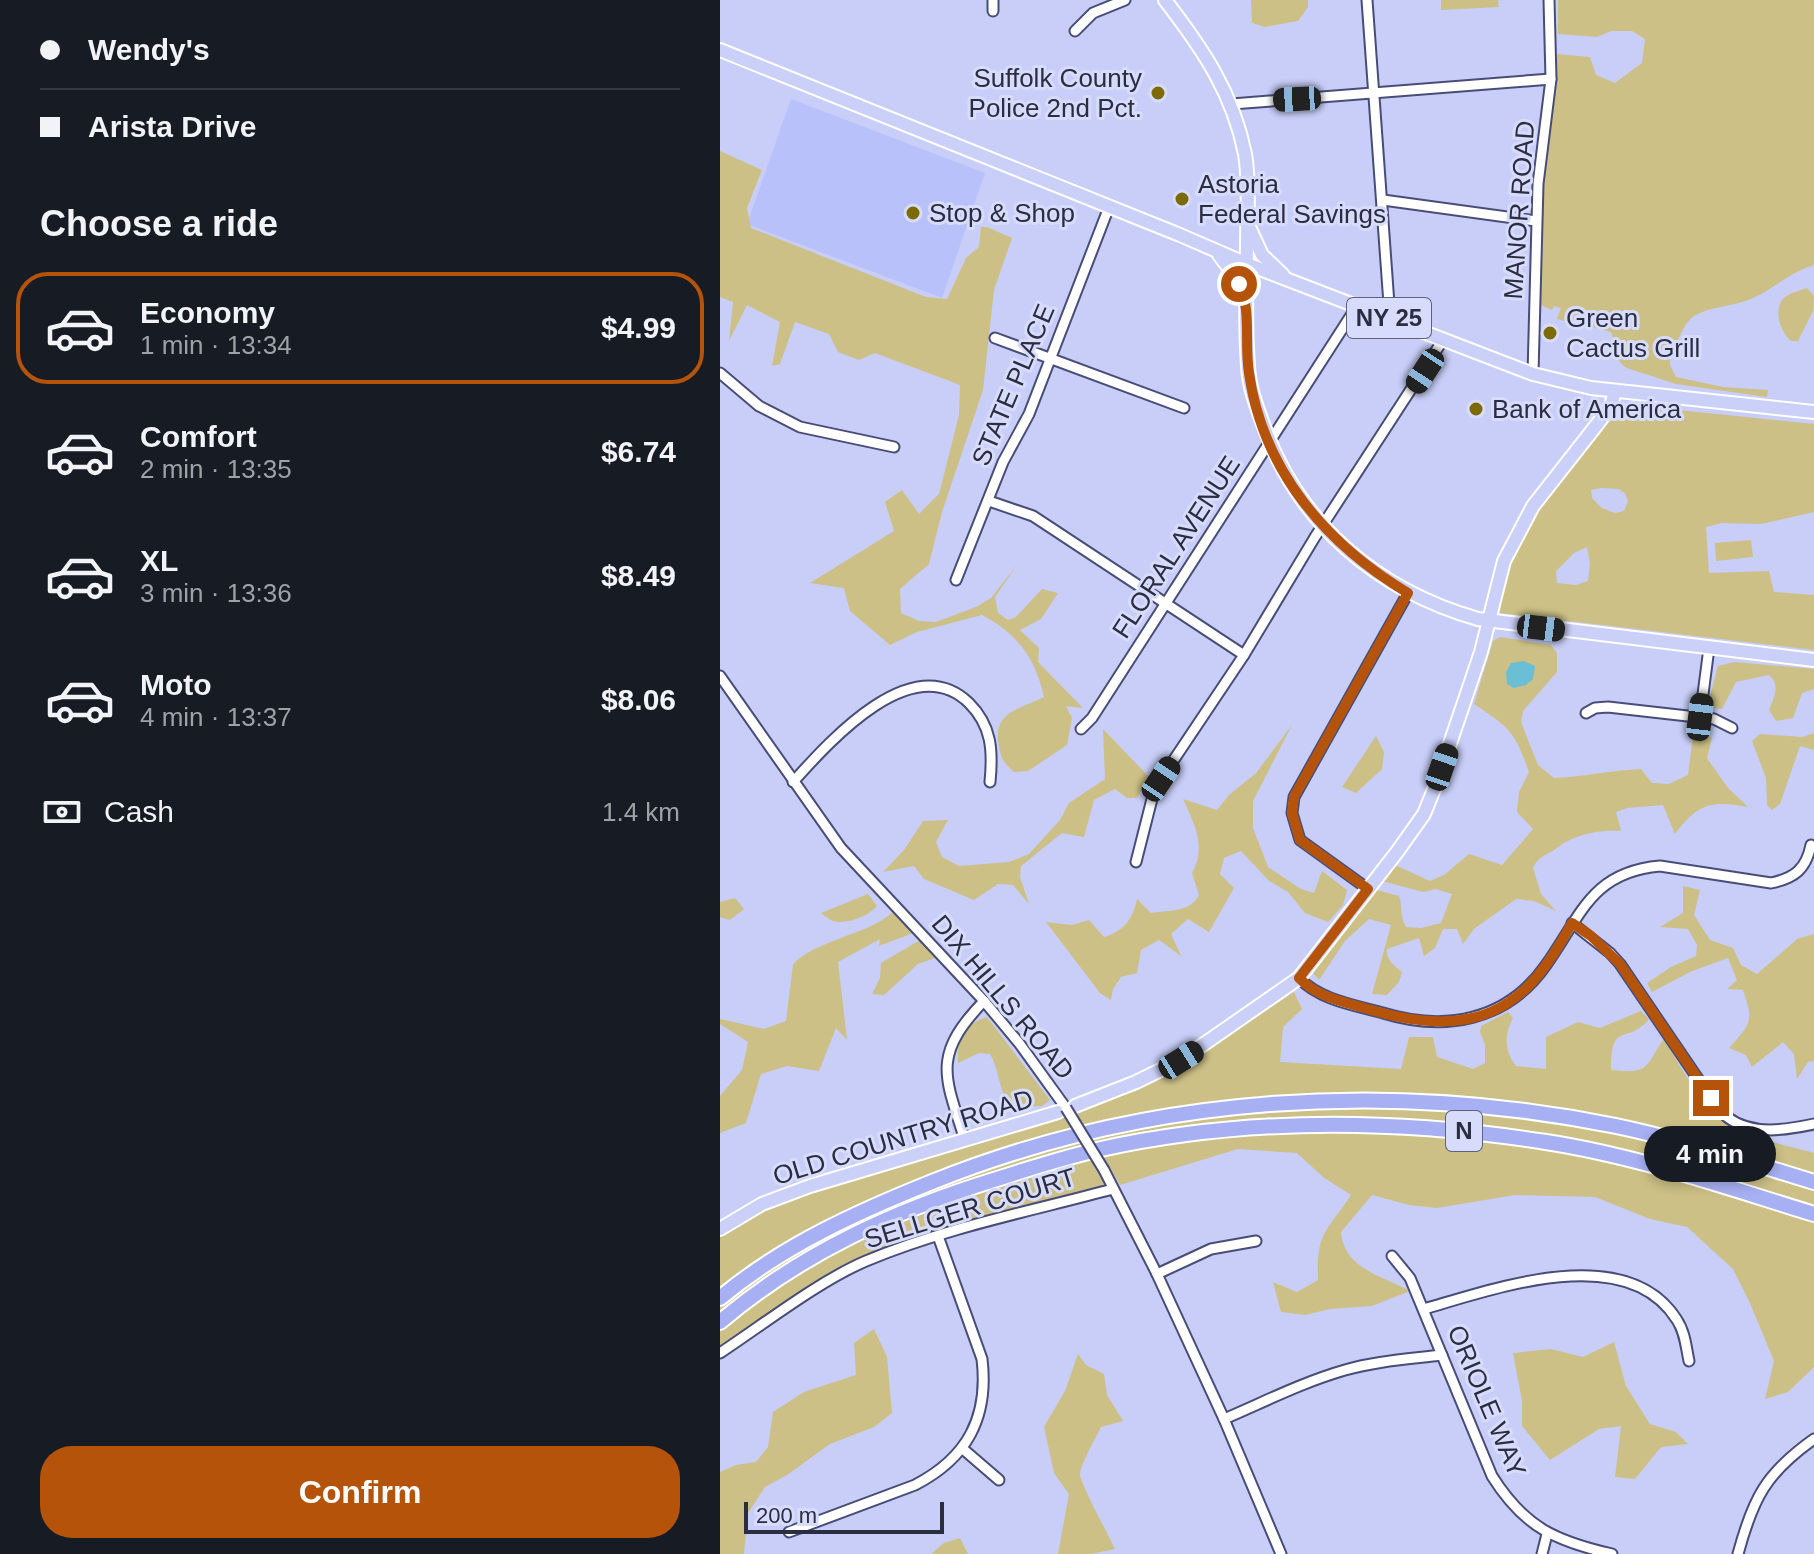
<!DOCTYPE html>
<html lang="en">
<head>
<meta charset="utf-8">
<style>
	body { margin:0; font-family:Arial,sans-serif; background:#20242c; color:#f1f3f6; height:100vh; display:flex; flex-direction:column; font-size:30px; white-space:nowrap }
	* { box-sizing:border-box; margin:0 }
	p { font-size:26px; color:#9ea1a6 }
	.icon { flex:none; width:44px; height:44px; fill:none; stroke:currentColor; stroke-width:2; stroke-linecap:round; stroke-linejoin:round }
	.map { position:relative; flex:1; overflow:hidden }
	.side { display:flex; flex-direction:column; background:#171b24; width:720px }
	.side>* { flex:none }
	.banner { display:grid; align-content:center; height:176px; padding:0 40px; background:#171b24 }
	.scale { position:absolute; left:24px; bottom:20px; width:200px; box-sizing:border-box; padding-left:8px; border:4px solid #2b2d41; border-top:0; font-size:22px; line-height:28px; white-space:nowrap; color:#2b2d41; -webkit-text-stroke:6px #d7dcfc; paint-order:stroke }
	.end { position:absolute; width:36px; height:36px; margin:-18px; border:10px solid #b45309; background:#fff; box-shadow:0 0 0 4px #fff }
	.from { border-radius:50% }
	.bubble { position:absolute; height:56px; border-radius:28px; background:#171b24; box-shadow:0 4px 12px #0003; font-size:26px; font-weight:600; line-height:56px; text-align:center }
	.car { position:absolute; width:24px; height:48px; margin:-24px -12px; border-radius:10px; box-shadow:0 0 6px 2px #0007; background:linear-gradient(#222 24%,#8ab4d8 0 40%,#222 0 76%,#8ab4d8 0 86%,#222 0) }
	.banner b { display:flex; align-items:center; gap:28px; height:76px; font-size:30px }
	.banner b+b { border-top:2px solid #363941 }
	.banner i { width:20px; height:20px; background:#f1f3f6 }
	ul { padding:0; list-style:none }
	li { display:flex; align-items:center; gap:24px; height:112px; margin:0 16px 12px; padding:0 24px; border:4px solid transparent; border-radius:32px }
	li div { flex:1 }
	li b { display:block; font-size:30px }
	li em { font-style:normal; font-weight:600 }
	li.selected { border-color:#b45309 }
	li>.icon { width:72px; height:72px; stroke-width:1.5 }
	h2 { padding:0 40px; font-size:36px; line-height:96px }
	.pay { display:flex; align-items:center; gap:20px; height:88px; padding:0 40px; font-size:30px }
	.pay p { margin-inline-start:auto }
	.action { display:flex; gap:16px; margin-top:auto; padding:16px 40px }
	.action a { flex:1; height:92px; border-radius:32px; background:#b45309; color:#fff; font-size:32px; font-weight:600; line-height:92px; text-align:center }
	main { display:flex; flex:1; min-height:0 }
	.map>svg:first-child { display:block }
	.built { fill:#b9c1fb }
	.green { fill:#ccc086; fill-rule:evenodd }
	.water { fill:#6abed5 }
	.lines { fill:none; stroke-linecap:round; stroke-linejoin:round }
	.minor-casing { stroke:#484d78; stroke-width:13 }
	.major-casing { stroke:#fff; stroke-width:16 }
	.highway-casing { stroke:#fff; stroke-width:18 }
	.minor { stroke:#fff; stroke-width:9 }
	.major { stroke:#cbd0f8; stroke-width:12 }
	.highway { stroke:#a8b0f4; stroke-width:14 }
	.minor-bridge-casing { stroke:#484d78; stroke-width:13; stroke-linecap:butt }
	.minor-bridge { stroke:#fff; stroke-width:9 }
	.route { stroke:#b45309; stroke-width:10 }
	.poi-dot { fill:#7c6b04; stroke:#d7dcfc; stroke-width:3 }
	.labels { text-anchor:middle; stroke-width:6; stroke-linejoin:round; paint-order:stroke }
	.shield { fill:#d7dcfc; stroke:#5f6279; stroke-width:2 }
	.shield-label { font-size:24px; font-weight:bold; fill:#2b2d41 }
	.poi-label { font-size:26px; fill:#2b2d41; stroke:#d7dcfc; text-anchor:start }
	.street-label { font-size:26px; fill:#2b2d41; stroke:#d7dcfc }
</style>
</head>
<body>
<main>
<section class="side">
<div class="banner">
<b><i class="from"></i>Wendy's</b>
<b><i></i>Arista Drive</b>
</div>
<h2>Choose a ride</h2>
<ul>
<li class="selected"><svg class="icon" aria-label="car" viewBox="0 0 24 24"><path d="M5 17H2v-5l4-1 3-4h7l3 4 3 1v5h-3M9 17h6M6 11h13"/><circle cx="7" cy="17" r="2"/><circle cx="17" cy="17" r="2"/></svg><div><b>Economy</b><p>1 min · 13:34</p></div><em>$4.99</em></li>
<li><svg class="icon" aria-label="car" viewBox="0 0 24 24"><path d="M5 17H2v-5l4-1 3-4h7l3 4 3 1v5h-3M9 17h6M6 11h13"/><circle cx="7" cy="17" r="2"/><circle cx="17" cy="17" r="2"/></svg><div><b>Comfort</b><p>2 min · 13:35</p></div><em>$6.74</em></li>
<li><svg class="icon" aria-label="car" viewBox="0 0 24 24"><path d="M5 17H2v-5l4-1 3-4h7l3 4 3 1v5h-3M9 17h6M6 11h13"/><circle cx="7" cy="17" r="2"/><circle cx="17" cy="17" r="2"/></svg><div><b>XL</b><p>3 min · 13:36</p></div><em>$8.49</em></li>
<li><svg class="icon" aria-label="car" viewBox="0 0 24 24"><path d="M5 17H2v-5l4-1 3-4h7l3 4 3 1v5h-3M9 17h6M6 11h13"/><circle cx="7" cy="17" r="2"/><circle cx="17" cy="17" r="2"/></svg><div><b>Moto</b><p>4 min · 13:37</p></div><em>$8.06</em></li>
</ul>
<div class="pay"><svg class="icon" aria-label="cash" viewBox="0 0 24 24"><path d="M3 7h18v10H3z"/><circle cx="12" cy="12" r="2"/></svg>Cash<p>1.4 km</p></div>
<div class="action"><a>Confirm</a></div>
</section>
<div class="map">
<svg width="1094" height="1554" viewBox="0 0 1094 1554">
	<rect width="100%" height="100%" fill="#c8cef8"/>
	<path class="built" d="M71,99l194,74 -43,125 -195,-74z"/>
	<g class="green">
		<path d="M531,0h57v7l-10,14 -33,6 -13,-4z"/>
		<path d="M721,0h57l1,7 -58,3z"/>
		<path d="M838,0h256v265c-25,7 -43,27 -66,35 -18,7 -37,6 -54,16 -12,8 -14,25 -24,36v13l6,12 47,10 45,3 -1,7 -91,-13 -49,-16c-15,-9 -10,-22 -16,-36l-54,-13 4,-11 -7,-2 -2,4 -11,-5 1,-104 13,-112 2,-35 33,3 6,18 19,8 27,-20 3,-24 -13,-8h-21l-14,6 -39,-3z"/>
		<path d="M0,151l42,19 -15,38 4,20 175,69 21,2 19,-41 13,-11 2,-20h6l25,11 -18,52 -11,100 -41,122 -13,52 -29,25 1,24 18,8 17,1 40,-15 15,-9 26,-33 -22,32 3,16 10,7 8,-3 26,-28 16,4 -17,26 -21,11 19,18 -1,14 45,46 -17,-2 6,12 -5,27 -39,26 -14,1c-10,-9 -13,-13 -15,-26 -7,-34 19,-36 45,-49 -8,-38 -27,-64 -62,-82l-65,17 -27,13 -40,-34 -6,-23 -34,-5 84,-52 -9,-29 17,-12 17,24 20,-20 20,-79 1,-30 -85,-32 -16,7 -21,-8 -9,-18 -34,-12 -15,42 -8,2 8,-44 -33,-17 -18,36 4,-39 -13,-5z"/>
		<path d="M1087,288l7,8 -1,15 -15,30h-7c-10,-8 -18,-30 -8,-42 5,-6 16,-8 24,-11z"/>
		<path d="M929,407l165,17v88l-53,12 -39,-1 -16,4 3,46 60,-2 5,21 40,3v55l-314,-37c2,-74 70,-143 113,-200zM881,488l17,1 7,4 3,8 -4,10 -9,2 -13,-5 -10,-10 -1,-8zM867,547l3,16 -2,18 -12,4 -19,-2 -1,-12 18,-18z"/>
		<path d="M1031,540l2,17 -37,4 -1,-18z"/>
		<path d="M780,637l51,8 6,8v19l-34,39 -2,11 17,43 16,13c30,-1 58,-8 87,-9l11,14 17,1 19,-9 6,-48 18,11 -5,20 21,30 20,19c-38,-7 -50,-3 -73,27l-12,-29 -36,3 -11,4 5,19c-23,-1 -45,3 -63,16 -11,9 -19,8 -25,21l8,26 15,17 -22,-10 -18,-2 -42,30 -11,15 -6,-15h-14l-8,19 -11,8 -5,-18 -32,11c-1,11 7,17 15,23l-3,10 -12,13 -15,-1 19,-69 -22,-6 -24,22 -26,39 -6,-7 60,-84 26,7c4,11 0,17 7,31l15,1 20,-5 11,-29 -16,-5 -13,3 -41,-11 13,-16 35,16 14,-6 25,-21 33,11 31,-36 -16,-17 2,-20 10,-20c-14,-40 -20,-45 -55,-68l19,-63z"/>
		<path d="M1014,662l80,7v20l-12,4 -9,25 -17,3 -7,-11c5,-13 12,-24 0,-35l-33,7 -14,27 -15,-2 11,-41z"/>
		<path d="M572,725l-39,76v27l15,39 33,22 13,4 8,-22 25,19 -4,15 -15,17 -23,-9 -17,-21 -19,-11 -28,-30 -17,7 -4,16 14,14 -25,44 -21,-13 -17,15 10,22 -22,-16 -18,10 -4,23 -16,4 -8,12 -2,11 -11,-7 -54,-71 26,3 17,-5 15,17c20,-6 29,-18 33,-38l14,14c18,-3 39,0 48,-18l-7,-22c15,-26 2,-50 -9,-74l34,11 12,-15 27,-22z"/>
		<path d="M383,729l46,48 -12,21h-10l-12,-9 -21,11 -10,37 -22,-4 -41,33 -1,11 9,27 -16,-19 -15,-1 -24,16 -50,-21 -10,-13 -31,6 21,-22 19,-29 25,-1 -12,22 6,15 17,9 50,-4 20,-8 31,-34 9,-17 36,-24z"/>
		<path d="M1094,733v17l-14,-4 -20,58 -8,6 -5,-5 -1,-27 -14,-37 8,-7 43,3z"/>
		<path d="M656,736l8,16 -2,17 -26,24 -14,-6z"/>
		<path d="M963,886l17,4 -6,25 16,25 23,8 8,17 16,9 40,-35 17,-5v127l-6,1 -11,17 -3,-25 -11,-12 -31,25 -6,-12 -17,-7c22,-24 25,-27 14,-58l-16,-1 10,-9 -9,-22 -38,14 -38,20 -5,-9 24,-16 25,-11 1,-11 -9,-16 -28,-2 23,-14z"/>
		<path d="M148,894l9,12c-8,10 -30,19 -44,15 -1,0 -11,-7 -12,-8z"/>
		<path d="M15,898l9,11 -14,11 -10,-3v-15z"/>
		<path d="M173,912l20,21 -34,13 1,-7 -42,23 9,78 -11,-12 -17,43 -32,-5 -26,8 -15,49 -26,10v-37l22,-26 6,-28 -28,-18v-5l44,10 22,-8 7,-56c13,-18 58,-29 78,-39 8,-3 15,-9 22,-14z"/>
		<path d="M200,940l15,18 -17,6 -34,31 -12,-1 8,-16 1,-15z"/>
		<path d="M574,992l8,17 -19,18 -3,35 121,7 8,-32h24l4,20 36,12 12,-6v-18l-5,-13 1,-6 27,-14 5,6c-9,17 -9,32 3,48l30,3v-32l32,-15 22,6 41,-17 8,8c-22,27 -38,0 -38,51 38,4 34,-2 53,-32 14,26 41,73 67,89 16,10 63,20 83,26v25l-177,-55 -138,-22 -74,-6 -161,2 -96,14 -82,17 -11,-17 106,-44z"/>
		<path d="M267,1017l63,83 -8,6 -31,1c-12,-14 -11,-36 -21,-53l-11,-1 -21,10c-1,-25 4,-38 29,-46z"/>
		<path d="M616,1103c79,3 159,5 237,21 82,17 161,42 241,67v16l-127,-40 -117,-29 -123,-14 -108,-5 -243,26 -5,-9 81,-16z"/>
		<path d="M343,1115l11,18c-43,12 -88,22 -131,37 -80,29 -154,67 -223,117v-51l54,-31z"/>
		<path d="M686,1131l160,19 75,17 173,53v147l-26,25 -23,7 9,-38 -24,-58 -17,-34 -46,-42 -37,-8 -55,-22 -80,-2 -78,13 -28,-3 -37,-10 -31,37c3,37 42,44 69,59l-38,15 -42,3 -25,6 -24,-3 -8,-30 24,10 21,-12c-2,-49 9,-48 33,-85l-28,-18 -26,-24 -59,-4 -118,36 -18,-31 151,-21z"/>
		<path d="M358,1139l6,11 -176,55 -188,111v-13c20,-14 39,-29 60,-42 91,-57 196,-91 298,-122z"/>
		<path d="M369,1158l14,23v6l-220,65 -163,97v-19c58,-53 130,-95 204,-123 53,-21 111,-33 165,-49z"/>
		<path d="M154,1329l13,28 5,56 -18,14 -44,17 -43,31 -22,12 -17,26 -4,41h-24v-82l16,-7 20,-3 12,-15 5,-35 31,-20 52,-17 -2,-32z"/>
		<path d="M894,1342l12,44 24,38 26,8 12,12 -27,3 -26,32 -20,-2 6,-51 -22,3 -49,31 -28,-34v-25l-9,-48 38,-4 32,8z"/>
		<path d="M358,1354l8,11 18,9 3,21 16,26 -22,6c-5,11 -20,36 -21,47 0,9 29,62 35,75l-24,5h-33l11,-60 -15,-21 -10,-46 21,-36z"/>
		<path d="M240,1538l8,16h-37l13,-11z"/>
	</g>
	<path class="water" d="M804,661l11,5 -2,13 -7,6 -12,3 -7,-4 -1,-12 5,-9z"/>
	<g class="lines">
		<defs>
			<g id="minor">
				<path d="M273,0v11"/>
				<path d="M647,0l23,318"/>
				<path d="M355,31l18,-18 32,-13"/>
				<path d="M512,104l319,-25"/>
				<path d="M663,200l153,21"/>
				<path d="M275,338l189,70"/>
				<path d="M0,373l39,33 41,21 94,20"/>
				<path d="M813,374l5,-190 13,-105 -2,-79"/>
				<path d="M269,501l44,15 211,139"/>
				<path d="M236,580l47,-118 26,-48 80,-207"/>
				<path d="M0,676l121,172 143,153 35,42 47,65"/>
				<path d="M866,713l9,-5 13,-1 106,12 18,9"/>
				<path d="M980,717l9,-69"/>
				<path d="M361,729l11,-11 265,-412"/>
				<path d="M73,782c36,-40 119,-134 176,-79 23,23 24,48 21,79"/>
				<path d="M416,862l17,-67 8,-16 83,-124 71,-118 128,-197"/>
				<path d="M648,889l-68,-49 -8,-27 2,-16 114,-204"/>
				<path d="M852,923l38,30 10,11 91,134c5,6 10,14 16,19 25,19 59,13 87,7"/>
				<path d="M579,978c21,22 55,27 84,35 62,19 124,8 163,-48 35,-49 45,-93 114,-99l111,17c24,-5 35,-14 40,-38"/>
				<path d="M245,1140c-21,-65 -33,-85 19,-139"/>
				<path d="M384,1170l53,104 67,145 57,135"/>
				<path d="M672,1256l18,22 82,198c32,51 63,65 120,78"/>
				<path d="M437,1274l54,-25 45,-8"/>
				<path d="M704,1309c70,-20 203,-69 253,11 8,12 9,27 12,41"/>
				<path d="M0,1353c44,-29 99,-72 146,-92 79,-33 165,-50 247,-72"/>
				<path d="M504,1419c40,-17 79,-37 121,-49 31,-9 65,-11 97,-15"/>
				<path d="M243,1449l36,31"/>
				<path d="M69,1532l126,-47c52,-27 74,-67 67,-126l-44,-123"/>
				<path d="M822,1554l5,-20"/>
				<path d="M1018,1554c15,-56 28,-81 76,-115"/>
			</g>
			<g id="major">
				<path d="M445,0c37,48 68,93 80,154 5,30 2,61 2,91 -1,40 -2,81 1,121 1,21 8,39 15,58 36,101 114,166 215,195l336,41"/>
				<path d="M0,50l460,185 67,29 286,110 58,14 223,24"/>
				<path d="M530,229l12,26 21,20"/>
				<path d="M499,255l13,17 13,25"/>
				<path d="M355,1106l61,-24 45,-22 118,-82 98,-126 27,-38 13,-32 44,-130 23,-91 29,-55 62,-79 16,-21 4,-15"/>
				<path d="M0,1229l42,-25 48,-18 248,-74"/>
			</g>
			<g id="highway">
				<path d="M0,1298c62,-52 137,-86 212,-116 216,-87 456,-102 684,-56 67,14 132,36 198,56"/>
				<path d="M0,1322c81,-69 176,-112 277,-143 34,-11 69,-22 104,-30 146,-32 298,-30 445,-7 91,14 180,45 268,72"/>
			</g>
		</defs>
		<use href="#minor" class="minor-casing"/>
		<use href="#major" class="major-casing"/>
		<use href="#highway" class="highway-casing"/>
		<use href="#minor" class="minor"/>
		<use href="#major" class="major"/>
		<use href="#highway" class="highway"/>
		<defs>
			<path id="minor-bridge" d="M346,1108l38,62"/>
		</defs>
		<use href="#minor-bridge" class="minor-bridge-casing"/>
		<use href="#minor-bridge" class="minor-bridge"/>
	</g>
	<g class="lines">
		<path class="route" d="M519,284c13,27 5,59 10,89 14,98 77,171 159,220l-114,204 -2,16 8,27 68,49 -69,89c19,20 46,24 72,32 69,20 130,19 175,-45 10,-13 18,-28 26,-42l19,13 29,28 91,134"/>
	</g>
	<g class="poi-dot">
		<circle cx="438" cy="93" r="8"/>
		<circle cx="462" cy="199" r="8"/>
		<circle cx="193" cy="213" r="8"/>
		<circle cx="830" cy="333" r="8"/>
		<circle cx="756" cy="409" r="8"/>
	</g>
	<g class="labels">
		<g class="shield">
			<rect x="627" y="298" width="84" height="40" rx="6"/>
			<rect x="726" y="1111" width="36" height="40" rx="6"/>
		</g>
		<g class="shield-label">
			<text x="669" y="326">NY 25</text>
			<text x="744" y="1139">N</text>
		</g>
		<g class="poi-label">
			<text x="422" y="87" text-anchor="end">Suffolk County<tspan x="422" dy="30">Police 2nd Pct.</tspan></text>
			<text x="478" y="193">Astoria<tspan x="478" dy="30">Federal Savings</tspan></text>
			<text x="209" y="222">Stop &amp; Shop</text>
			<text x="846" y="327">Green<tspan x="846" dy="30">Cactus Grill</tspan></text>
			<text x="772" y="418">Bank of America</text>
		</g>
		<g class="street-label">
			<text transform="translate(799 210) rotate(-86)" y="9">MANOR ROAD</text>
			<text transform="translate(293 385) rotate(-67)" y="9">STATE PLACE</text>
			<text transform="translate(456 547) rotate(-57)" y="9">FLORAL AVENUE</text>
			<text transform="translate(283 997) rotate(50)" y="9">DIX HILLS ROAD</text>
			<text transform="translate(183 1137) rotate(-17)" y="9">OLD COUNTRY ROAD</text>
			<text transform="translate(250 1208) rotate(-17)" y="9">SELLGER COURT</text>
			<text transform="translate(767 1401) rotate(67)" y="9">ORIOLE WAY</text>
		</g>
	</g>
</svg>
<div class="scale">200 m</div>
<i class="end from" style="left:519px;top:284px"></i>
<i class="end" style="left:991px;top:1098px"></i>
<div class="bubble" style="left:924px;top:1126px;width:132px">4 min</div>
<i class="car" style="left:577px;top:99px;rotate:267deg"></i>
<i class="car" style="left:705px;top:371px;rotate:213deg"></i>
<i class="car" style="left:821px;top:628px;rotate:97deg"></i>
<i class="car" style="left:980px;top:717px;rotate:7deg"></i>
<i class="car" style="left:722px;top:767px;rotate:19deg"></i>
<i class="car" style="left:441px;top:779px;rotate:34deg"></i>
<i class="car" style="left:461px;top:1060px;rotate:58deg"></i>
</div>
</main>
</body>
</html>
